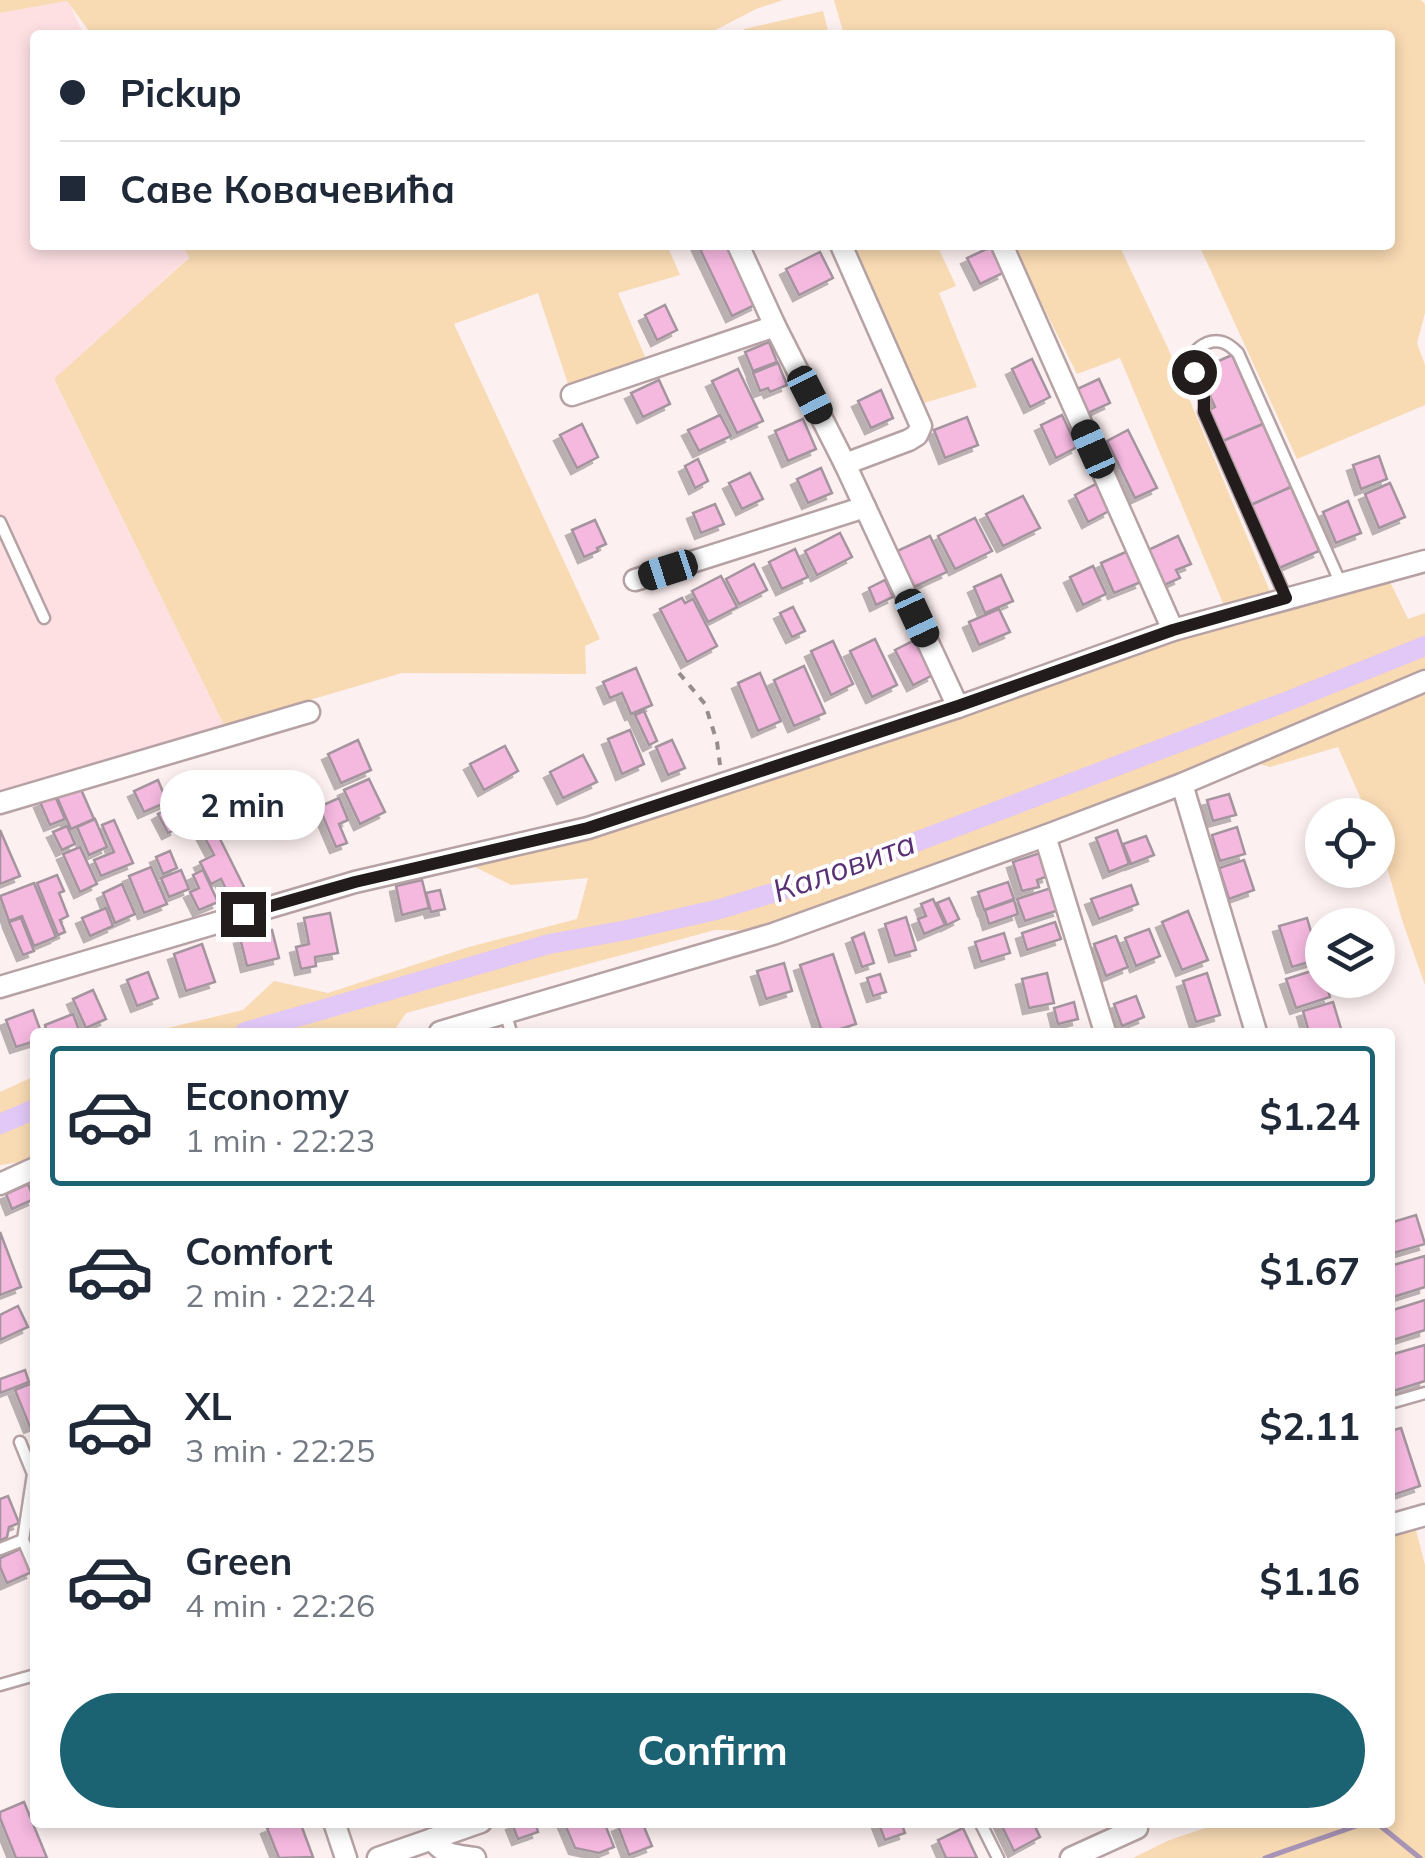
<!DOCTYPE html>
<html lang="en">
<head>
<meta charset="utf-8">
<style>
	body { margin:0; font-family:Mulish,sans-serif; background:#f2f2f3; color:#1f2937; height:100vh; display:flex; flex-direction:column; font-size:38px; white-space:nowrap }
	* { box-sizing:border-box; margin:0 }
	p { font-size:32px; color:#747a83 }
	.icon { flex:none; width:55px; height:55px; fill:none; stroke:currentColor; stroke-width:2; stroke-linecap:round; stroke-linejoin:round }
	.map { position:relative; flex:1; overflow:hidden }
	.drawer { position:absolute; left:30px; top:1028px; width:1365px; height:800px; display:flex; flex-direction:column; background:#fff; border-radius:10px; box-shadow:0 5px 15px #0003 }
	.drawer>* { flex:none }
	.guide { position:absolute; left:30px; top:30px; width:1365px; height:220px; border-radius:10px; box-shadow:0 5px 15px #0003; display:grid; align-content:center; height:220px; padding:0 30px; background:#fff }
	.buttons { position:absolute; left:1305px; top:798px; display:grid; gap:20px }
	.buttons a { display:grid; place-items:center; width:90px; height:90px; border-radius:50%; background:#fff; box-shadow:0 5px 15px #0003; font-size:50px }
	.end { position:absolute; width:45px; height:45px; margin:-22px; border:12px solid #231c1d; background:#fff; box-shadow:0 0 0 5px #fff }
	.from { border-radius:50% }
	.bubble { position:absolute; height:70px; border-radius:35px; background:#fff; box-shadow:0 5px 15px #0003; font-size:32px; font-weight:700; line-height:70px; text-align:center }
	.car { position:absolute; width:30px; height:60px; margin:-30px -15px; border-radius:12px; box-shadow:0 0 8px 2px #0007; background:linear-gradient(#222 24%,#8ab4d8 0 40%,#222 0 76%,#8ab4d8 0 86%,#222 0) }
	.guide b { display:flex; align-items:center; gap:35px; height:95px; font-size:38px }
	.guide b+b { border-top:2px solid #e0e1e3 }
	.guide i { width:25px; height:25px; background:#1f2937 }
	ul { padding:18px 0 0; list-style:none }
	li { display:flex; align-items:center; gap:30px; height:140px; margin:0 20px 15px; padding:0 10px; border:5px solid transparent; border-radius:10px }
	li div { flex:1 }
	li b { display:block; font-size:38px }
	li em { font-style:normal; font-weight:700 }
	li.selected { border-color:#1b6272 }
	li>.icon { width:90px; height:90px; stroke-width:1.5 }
	.button { display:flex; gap:20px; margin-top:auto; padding:20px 30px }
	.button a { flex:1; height:115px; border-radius:60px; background:#1b6272; color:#fff; font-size:40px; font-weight:700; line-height:115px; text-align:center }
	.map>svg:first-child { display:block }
	.built { fill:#fee0e3 }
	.green { fill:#f8dab3 }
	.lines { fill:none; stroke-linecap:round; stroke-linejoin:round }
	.stream { stroke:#a894b6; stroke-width:5 }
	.canal { stroke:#e1c8f7; stroke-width:20 }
	.building { fill:#f5b8df; stroke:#a4949e; stroke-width:2.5; filter:url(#shadow) }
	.lane-casing { stroke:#b6a2a4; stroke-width:15 }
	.street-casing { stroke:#b6a2a4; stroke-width:25 }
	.path { stroke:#978d8e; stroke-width:4; stroke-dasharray:8 8; stroke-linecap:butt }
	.lane { stroke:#fff; stroke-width:10 }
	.street { stroke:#fff; stroke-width:20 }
	.route { stroke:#231c1d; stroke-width:12 }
	.labels { text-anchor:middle; stroke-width:8; stroke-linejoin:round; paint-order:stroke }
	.water-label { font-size:32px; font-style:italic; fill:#593174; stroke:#fff }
</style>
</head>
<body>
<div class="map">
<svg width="1425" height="1858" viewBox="0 0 1425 1858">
	<defs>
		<filter id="shadow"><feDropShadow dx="-6" dy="6" stdDeviation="0" flood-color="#0004"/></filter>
	</defs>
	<rect width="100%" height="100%" fill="#fdf0f1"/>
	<path class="built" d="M68,1l16,34h-49v210h148l6,12 -135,123 170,345 -224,65v-777z"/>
	<g class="green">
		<path d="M0,0h783l-27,9 -50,26h-614l-25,-34 -67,12z"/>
		<path d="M834,0h587l4,4v309l-8,30 8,22v40l-128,54 -98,-214h191v-210h-546z"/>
		<path d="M823,11l6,24h-84l-1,-6z"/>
		<path d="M183,245h484l13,30 -62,18 31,73 -78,27 -33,-100 -84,31 146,315 -15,7 1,28 -184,-1 -178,52 -170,-346 135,-121z"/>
		<path d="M850,245h87l19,41 -17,7 38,94 -53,16z"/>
		<path d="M1012,245h107l48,101 107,255 -46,14 -108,-257 -43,16z"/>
		<path d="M1389,580l19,39 17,-6v372l-22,-62 -25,-87v-21h-10l-30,-68 -68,20 -31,-9 -457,173 -67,-1 -309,83 -13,19h-242l92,-22 31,-29 54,12 141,-46 108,-28 11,-41 -77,7 -52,-26 649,-206z"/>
		<path d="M35,1076v84l-35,5v-73z"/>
		<path d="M1416,1530l9,35v293h-292l34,-17 53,-18 170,-1v-61l3,-1 -3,-9v-214z"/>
	</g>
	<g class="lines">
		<path class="stream" d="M1265,1858l94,-33 19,-1 42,34"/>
		<g class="canal">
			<path d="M245,1032l304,-88 78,-14 93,-21 98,-30 470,-178 137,-55"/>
			<path d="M0,1124l35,-15"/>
		</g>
	</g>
	<g class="building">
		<path d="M698,245h31l28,59 -25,12z"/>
		<path d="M991,247l12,26 -23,11 -13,-26z"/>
		<path d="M820,252l13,26 -34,17 -13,-26z"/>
		<path d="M665,305l12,25 -20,10 -12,-25z"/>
		<path d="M769,342l8,20 -24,9 -8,-19z"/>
		<path d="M1232,355l31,69 -40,17 -14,-31 6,-3 -17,-37z"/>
		<path d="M1032,359l18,38 -20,10 -18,-38z"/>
		<path d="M778,363l9,22 -17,7 -2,-4 -8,3 -7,-18z"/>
		<path d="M738,369l25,52 -26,12 -25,-52z"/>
		<path d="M1099,379l11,24 -24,11 -11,-24z"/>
		<path d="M659,380l11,24 -27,13 -12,-24z"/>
		<path d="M881,390l12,28 -22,10 -13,-27z"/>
		<path d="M720,415l11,21 -32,15 -11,-21z"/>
		<path d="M1062,415l15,32 -21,11 -15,-33z"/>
		<path d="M967,417l11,28 -33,13 -11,-28z"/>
		<path d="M803,419l13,30 -28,12 -13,-30z"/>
		<path d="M582,424l16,33 -21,11 -17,-33z"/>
		<path d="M1263,424l28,63 -40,18 -28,-64z"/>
		<path d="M1128,430l29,58 -22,10 -28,-57z"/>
		<path d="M1379,456l8,23 -26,10 -8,-24z"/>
		<path d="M698,459l10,22 -13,7 -10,-22z"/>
		<path d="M821,468l11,25 -24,10 -11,-24z"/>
		<path d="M750,473l13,26 -21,10 -13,-26z"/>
		<path d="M1390,483l15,34 -26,11 -14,-34z"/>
		<path d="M1096,484l13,27 -21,11 -13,-27z"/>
		<path d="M1291,487l28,64 -40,17 -28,-63z"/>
		<path d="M1023,496l17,32 -37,18 -17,-32z"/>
		<path d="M1348,501l13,32 -25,10 -13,-31z"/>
		<path d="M715,504l9,20 -23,9 -8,-20z"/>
		<path d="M975,518l17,33 -37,18 -17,-33z"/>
		<path d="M595,520l11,24 -9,4 1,3 -14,6 -12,-27z"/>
		<path d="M840,533l12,24 -35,18 -12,-24z"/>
		<path d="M930,536l17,36 -33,15 -17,-36z"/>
		<path d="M1178,536l13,28 -15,6 4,8 -18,8 -16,-35z"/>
		<path d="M795,549l13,28 -26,12 -13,-27z"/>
		<path d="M1128,551l13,31 -27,11 -13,-30z"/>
		<path d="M754,564l13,26 -28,14 -13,-25z"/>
		<path d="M1093,566l13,28 -23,11 -13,-28z"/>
		<path d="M1001,575l12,26 -28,12 -11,-26z"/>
		<path d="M721,576l16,31 -29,15 -16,-31z"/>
		<path d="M885,580l8,17 -17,8 -7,-17z"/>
		<path d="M682,598l3,5 8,-4 24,47 -30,16 -27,-53z"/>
		<path d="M793,607l12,24 -13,6 -12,-24z"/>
		<path d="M999,609l11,23 -31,13 -10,-23z"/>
		<path d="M875,639l22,46 -25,12 -22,-46z"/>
		<path d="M915,640l18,35 -20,10 -18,-35z"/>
		<path d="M833,641l20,43 -22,11 -20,-44z"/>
		<path d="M804,666l21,47 -31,13 -20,-46z"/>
		<path d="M636,668l16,37 -21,9 -9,-21 -12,5 -7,-16z"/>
		<path d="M760,673l21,48 -23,10 -20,-48z"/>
		<path d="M644,711l13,30 -8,4 -14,-30z"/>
		<path d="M630,730l14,34 -22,10 -14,-35z"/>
		<path d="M358,740l13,30 -30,13 -13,-29z"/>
		<path d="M672,740l13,28 -17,7 -12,-28z"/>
		<path d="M505,746l13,25 -34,19 -14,-26z"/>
		<path d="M583,755l14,27 -34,16 -13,-26z"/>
		<path d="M369,779l16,33 -25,12 -16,-34z"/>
		<path d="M158,780l9,22 -23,10 -10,-21z"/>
		<path d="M80,787l14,32 -23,10 -14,-32z"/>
		<path d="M1229,794l7,21 -23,6 -6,-21z"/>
		<path d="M55,796l10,23 -15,6 -10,-23z"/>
		<path d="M339,798l9,22 -9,4 8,19 -11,4 -17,-40z"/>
		<path d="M171,807l5,9 -5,3 5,10 -8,4 -10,-19z"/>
		<path d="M95,819l12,28 -18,8 -12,-28z"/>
		<path d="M210,819l35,70 -15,8 -9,-18 -10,5 -11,-22 14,-7 -16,-30z"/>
		<path d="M114,820l19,43 -32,13 -7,-16 20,-8 -12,-27z"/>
		<path d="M67,826l8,18 -13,6 -9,-18z"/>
		<path d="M1237,827l8,27 -25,7 -8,-26z"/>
		<path d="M0,830l20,46 -20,8z"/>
		<path d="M1117,830l12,34 -20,8 -13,-34z"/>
		<path d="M1146,836l8,19 -23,9 -8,-20z"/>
		<path d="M80,847l17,37 -17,8 -17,-38z"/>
		<path d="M170,851l7,17 -14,6 -7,-17z"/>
		<path d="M1040,853l8,23 -11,4 2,7 -17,4 -9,-29z"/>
		<path d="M1244,860l10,30 -25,9 -10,-31z"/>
		<path d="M151,867l16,37 -23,9 -15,-37z"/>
		<path d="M181,870l8,19 -20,8 -8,-19z"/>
		<path d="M203,870l15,32 -19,8 -9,-18 9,-4 -6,-13z"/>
		<path d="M57,875l7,16 -5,2 9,23 -8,4 5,12 -7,3 -21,-52z"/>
		<path d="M422,880l7,28 -27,7 -6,-29z"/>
		<path d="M1008,882l6,17 -30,11 -6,-18z"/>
		<path d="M34,883l22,54 -22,9 -12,-30 -13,5 -9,-25z"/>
		<path d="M122,884l13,30 -20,9 -12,-30z"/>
		<path d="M1131,885l7,19 -39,15 -8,-20z"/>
		<path d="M1051,888l8,22 -34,11 -8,-22z"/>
		<path d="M440,890l5,19 -14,3 -5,-19z"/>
		<path d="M949,898l10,21 -12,6 -10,-22z"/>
		<path d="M933,899l12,26 -21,9 -6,-15 8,-3 -5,-12z"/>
		<path d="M1014,900l4,14 -29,10 -4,-14z"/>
		<path d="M106,908l7,18 -23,10 -8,-18z"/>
		<path d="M1188,911l20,49 -26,10 -20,-48z"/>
		<path d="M330,913l8,40 -23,4 1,9 -15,3 -5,-22 13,-3 -5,-26z"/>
		<path d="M906,917l10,33 -21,6 -10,-32z"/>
		<path d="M21,918l13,33 -11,4 -14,-33z"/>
		<path d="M1307,918l12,41 -27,8 -13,-41z"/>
		<path d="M1055,922l6,17 -34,11 -5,-17z"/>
		<path d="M1149,929l11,27 -24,10 -11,-28z"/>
		<path d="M272,930l7,28 -32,8 -7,-28z"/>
		<path d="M864,933l10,30 -12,4 -10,-29z"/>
		<path d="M1004,933l6,20 -29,9 -6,-20z"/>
		<path d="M1116,936l12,31 -22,9 -12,-32z"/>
		<path d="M202,944l13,38 -29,9 -12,-37z"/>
		<path d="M833,954l23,70 -25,8h-9l-22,-67z"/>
		<path d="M784,963l8,28 -26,8 -9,-28z"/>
		<path d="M1321,968l1,12h3l5,17 -34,11 -10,-29z"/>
		<path d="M148,972l10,26 -21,8 -10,-26z"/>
		<path d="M1047,973l7,30 -25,5 -7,-29z"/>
		<path d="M1207,973l13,42 -24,7 -13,-41z"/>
		<path d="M880,974l6,18 -13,4 -6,-18z"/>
		<path d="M93,990l13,29 -20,9 -13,-29z"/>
		<path d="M1136,996l8,21 -22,9 -8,-22z"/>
		<path d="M1074,1002l4,17 -20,5 -4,-16z"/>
		<path d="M1333,1002l9,30h-33l-6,-21z"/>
		<path d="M33,1010l8,22h-6v9l-19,6 -10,-27z"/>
		<path d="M73,1014l6,16 -32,2 -2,-7z"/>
		<path d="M28,1184l6,15 -22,10 -6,-15z"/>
		<path d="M1416,1215l9,29 -35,10v-31z"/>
		<path d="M0,1232l21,55 -21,8z"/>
		<path d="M1425,1256v31l-35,11v-32z"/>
		<path d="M1425,1300v30l-35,11v-30z"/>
		<path d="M18,1306l10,21 -28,13v-25z"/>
		<path d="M1425,1345v36l-35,11v-37z"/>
		<path d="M25,1370l4,12 -29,11v-14z"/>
		<path d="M35,1382v43l-5,2 -15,-37z"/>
		<path d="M1401,1428l19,58 -30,10v-65z"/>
		<path d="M8,1496l11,27 -10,4 -2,10 -7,4v-42z"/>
		<path d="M22,1548l10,24 -25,11 -7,-16v-9z"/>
		<path d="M24,1802l23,56h-31l-16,-40v-6z"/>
		<path d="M283,1822h17l13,35 -34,1 -12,-30z"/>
		<path d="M516,1822h19l3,10 -20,7 -6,-15z"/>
		<path d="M564,1822h40l10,25 -15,6 -24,-5z"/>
		<path d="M627,1822h15l10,24 -23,9 -11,-29z"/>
		<path d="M878,1822h23l4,11 -20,7z"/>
		<path d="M1000,1822h33l7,15 -26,14z"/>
		<path d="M963,1828l14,30h-31l-8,-18z"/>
	</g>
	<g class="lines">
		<defs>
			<g id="lane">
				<path d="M0,522l44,96"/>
				<path d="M1286,598l-82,-186c1,-5 1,-12 0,-17 -5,-17 -24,-40 3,-52 13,-5 22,1 31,10l103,231"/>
				<path d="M505,1012l6,20"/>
				<path d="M1390,1403l35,-10"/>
				<path d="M20,1442l13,32 -10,66 12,28"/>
				<path d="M0,1549l23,-9"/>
				<path d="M0,1685l35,-10"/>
				<path d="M980,1822l18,36"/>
			</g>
			<g id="street">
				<path d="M738,245l37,81 70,138 113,243"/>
				<path d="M841,245l80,181 -4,9 -8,5 -64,24"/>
				<path d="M1002,245l171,385"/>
				<path d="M572,395l203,-69"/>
				<path d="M635,580l230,-73"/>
				<path d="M1182,784l74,248"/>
				<path d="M0,803l309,-91"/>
				<path d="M1045,836l60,196"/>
				<path d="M0,987l355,-105 233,-54 370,-121 215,-77 252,-69"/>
				<path d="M440,1032l333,-98 272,-98 137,-52 243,-103"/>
				<path d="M0,1184l35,-16"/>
				<path d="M1390,1525l35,-10"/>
				<path d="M334,1822l12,36"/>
				<path d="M432,1839c12,17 24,16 43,19"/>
				<path d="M378,1858l103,-36"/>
				<path d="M1071,1858l66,-30"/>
			</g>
		</defs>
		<use href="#lane" class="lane-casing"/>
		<use href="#street" class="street-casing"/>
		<path class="path" d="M679,673l26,31 12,38 3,23"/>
		<use href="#lane" class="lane"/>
		<use href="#street" class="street"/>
	</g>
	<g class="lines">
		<path class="route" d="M243,914l112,-32 233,-54 370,-122 215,-76 113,-32 -82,-186v-17l-10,-23"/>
	</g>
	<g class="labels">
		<g class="water-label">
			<text transform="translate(844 867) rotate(-20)" y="11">Каловита</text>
		</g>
	</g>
</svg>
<div class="buttons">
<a><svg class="icon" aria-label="locate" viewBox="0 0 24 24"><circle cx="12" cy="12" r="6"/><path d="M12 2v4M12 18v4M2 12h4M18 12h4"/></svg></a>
<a><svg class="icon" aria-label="layers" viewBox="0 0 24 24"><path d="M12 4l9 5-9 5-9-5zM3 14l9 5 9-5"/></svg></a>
</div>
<i class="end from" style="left:1194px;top:372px"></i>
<i class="end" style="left:243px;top:914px"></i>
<div class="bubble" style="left:160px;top:770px;width:165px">2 min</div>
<i class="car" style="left:810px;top:395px;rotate:153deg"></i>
<i class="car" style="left:1093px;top:449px;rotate:336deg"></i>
<i class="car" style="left:668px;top:570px;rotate:252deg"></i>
<i class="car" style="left:917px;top:618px;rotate:155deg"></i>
<div class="guide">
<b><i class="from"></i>Pickup</b>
<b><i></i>Саве Ковачевића</b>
</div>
<section class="drawer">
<ul>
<li class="selected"><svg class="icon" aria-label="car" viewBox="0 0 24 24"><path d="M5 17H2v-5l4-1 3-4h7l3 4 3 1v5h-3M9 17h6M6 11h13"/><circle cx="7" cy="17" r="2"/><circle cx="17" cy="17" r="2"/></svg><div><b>Economy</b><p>1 min · 22:23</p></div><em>$1.24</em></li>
<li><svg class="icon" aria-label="car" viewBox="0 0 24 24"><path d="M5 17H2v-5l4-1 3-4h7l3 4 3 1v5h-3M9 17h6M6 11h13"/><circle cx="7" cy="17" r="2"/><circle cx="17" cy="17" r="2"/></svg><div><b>Comfort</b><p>2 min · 22:24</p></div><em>$1.67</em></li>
<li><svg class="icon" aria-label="car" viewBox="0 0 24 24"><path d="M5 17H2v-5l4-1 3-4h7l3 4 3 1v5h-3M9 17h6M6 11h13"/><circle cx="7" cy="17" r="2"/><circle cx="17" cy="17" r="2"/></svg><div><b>XL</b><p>3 min · 22:25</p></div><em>$2.11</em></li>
<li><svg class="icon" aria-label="car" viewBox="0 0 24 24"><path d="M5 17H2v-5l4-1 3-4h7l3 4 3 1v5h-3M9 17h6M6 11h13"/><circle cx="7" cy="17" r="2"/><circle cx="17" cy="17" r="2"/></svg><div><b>Green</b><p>4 min · 22:26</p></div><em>$1.16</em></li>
</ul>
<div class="button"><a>Confirm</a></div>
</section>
</div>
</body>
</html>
